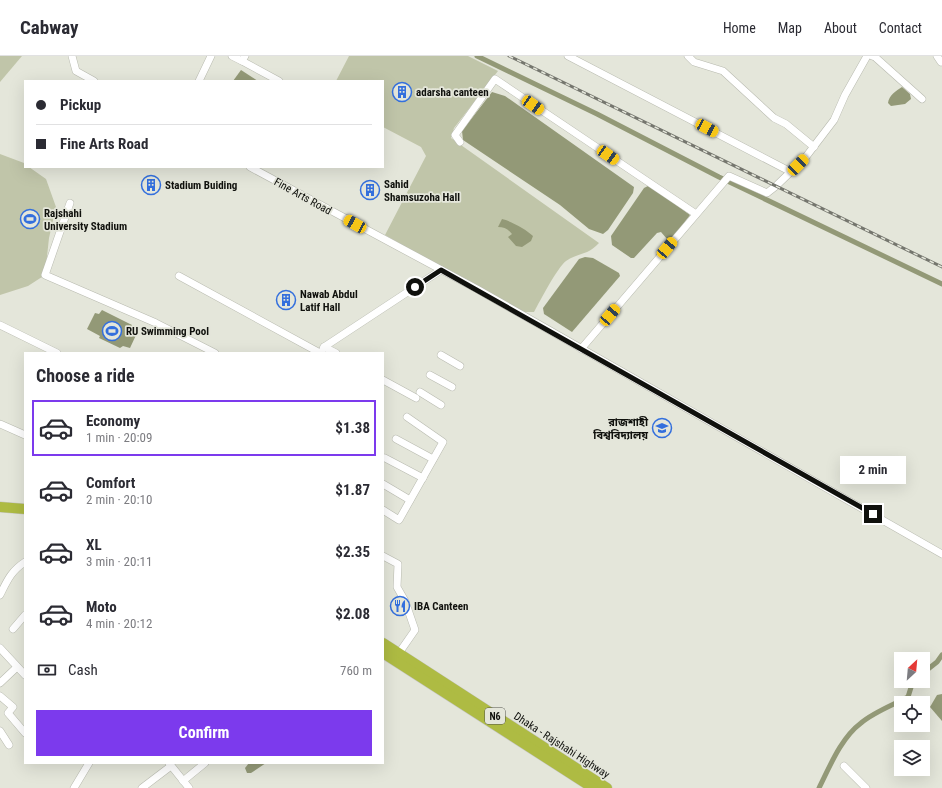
<!DOCTYPE html>
<html lang="en">
<head>
<meta charset="utf-8">
<style>
	body { margin:0; font-family:"Roboto Condensed","Noto Sans Bengali",sans-serif; background:#f2f2f3; color:#2b2b33; height:100vh; display:flex; flex-direction:column; font-size:15px; white-space:nowrap }
	* { box-sizing:border-box; margin:0 }
	p { font-size:13px; color:#7c7c81 }
	.icon { flex:none; width:22px; height:22px; fill:none; stroke:currentColor; stroke-width:2; stroke-linecap:round; stroke-linejoin:round }
	.map { position:relative; flex:1; overflow:hidden }
	.drawer { position:absolute; left:24px; top:296px; width:360px; height:412px; display:flex; flex-direction:column; background:#fff; border-radius:0px; box-shadow:0 4px 16px #0002 }
	.drawer>* { flex:none }
	.hud { position:absolute; left:24px; top:24px; width:360px; height:88px; border-radius:0px; box-shadow:0 4px 16px #0002; display:grid; align-content:center; height:88px; padding:0 12px; background:#fff }
	.needle { width:26px; rotate:26deg }
	.fabs { position:absolute; left:894px; top:596px; display:grid; gap:8px }
	.fabs a { display:grid; place-items:center; width:36px; height:36px; border-radius:0px; background:#fff; box-shadow:0 4px 16px #0002; font-size:20px }
	.end { position:absolute; width:18px; height:18px; margin:-9px; border:5px solid #10110d; background:#fff; box-shadow:0 0 0 2px #fff }
	.from { border-radius:50% }
	.bubble { position:absolute; height:28px; border-radius:0px; background:#fff; box-shadow:0 4px 16px #0002; font-size:13px; font-weight:700; line-height:28px; text-align:center }
	.car { position:absolute; width:12px; height:24px; margin:-12px -6px; border-radius:5px; box-shadow:0 0 3px 1px #0007; background:linear-gradient(#f5c518 24%,#345 0 40%,#f5c518 0 76%,#345 0 86%,#f5c518 0) }
	.hud b { display:flex; align-items:center; gap:14px; height:38px; font-size:15px }
	.hud b+b { border-top:1px solid #e1e1e2 }
	.hud i { width:10px; height:10px; background:#2b2b33 }
	ul { padding:0; list-style:none }
	li { display:flex; align-items:center; gap:12px; height:56px; margin:0 8px 6px; padding:0 4px; border:2px solid transparent; border-radius:0px }
	li div { flex:1 }
	li b { display:block; font-size:15px }
	li em { font-style:normal; font-weight:700 }
	li.active { border-color:#7c3aed }
	li>.icon { width:36px; height:36px; stroke-width:1.5 }
	h2 { padding:0 12px; font-size:18px; line-height:48px }
	.pay { display:flex; align-items:center; gap:10px; height:44px; padding:0 12px; font-size:15px }
	.pay p { margin-inline-start:auto }
	.primary-button { display:flex; gap:8px; margin-top:auto; padding:8px 12px }
	.primary-button a { flex:1; height:46px; border-radius:0px; background:#7c3aed; color:#fff; font-size:16px; font-weight:700; line-height:46px; text-align:center }
	header { display:flex; align-items:center; gap:24px; box-sizing:border-box; height:56px; padding:0 20px; background:#fff; border-bottom:1px solid #e1e1e2 }
	header strong { font-size:19px }
	nav { display:flex; gap:22px; margin-inline-start:auto; font-size:14px }
	.map>svg:first-child { display:block }
	.green { fill:#c0c5a9 }
	.water { fill:#939977 }
	.lines { fill:none; stroke-linecap:round; stroke-linejoin:round }
	.canal { stroke:#939977; stroke-width:5 }
	.minor-casing { stroke:#b8baaf; stroke-width:8 }
	.highway-casing { stroke:#c6c6c5; stroke-width:11 }
	.minor { stroke:#fff; stroke-width:7 }
	.highway { stroke:#aebb43; stroke-width:10 }
	.rail-casing { stroke:#75766e; stroke-width:3 }
	.rail { stroke:#e4e6da; stroke-width:1.5; stroke-dasharray:4.5; stroke-linecap:butt }
	.route { stroke:#10110d; stroke-width:5 }
	.labels { text-anchor:middle; stroke-width:3.5; stroke-linejoin:round; paint-order:stroke }
	.shield { fill:#e4e6da; stroke:#50514a; stroke-width:1 }
	.shield-label { font-size:10px; font-weight:bold; fill:#10110d }
	.poi-label { font-size:11px; font-weight:bold; fill:#10110d; stroke:#e4e6da; text-anchor:start }
	.street-label { font-size:11px; fill:#10110d; stroke:#e4e6da }
</style>
</head>
<body>
<header>
<strong>Cabway</strong>
<nav><a>Home</a><a>Map</a><a>About</a><a>Contact</a></nav>
</header>
<div class="map">
<svg width="942" height="732" viewBox="0 0 942 732">
	<rect width="100%" height="100%" fill="#e4e6da"/>
	<g class="green">
		<path d="M0,0h22l-22,26z"/>
		<path d="M349,0h119l30,15 -44,57 -3,10 148,105c-12,13 -22,10 -33,18 -9,7 -26,40 -32,51h-13l-136,-77 41,-79 -5,-9 -38,-20v-46h-47z"/>
		<path d="M0,98l24,9 1,4h4l17,12 10,28 -7,31 -4,37 -17,11 -28,9z"/>
	</g>
	<g class="water">
		<path d="M241,14l17,11h-25z"/>
		<path d="M902,31l8,7 1,5 -6,5 -14,2 -3,-3c1,-8 8,-12 14,-16z"/>
		<path d="M492,36l13,4 129,91 -1,6 -25,37 -5,4 -14,-5 -29,-24 -97,-65 -1,-9z"/>
		<path d="M648,130l4,1 38,28 -19,25 -4,-1 -6,-7 -4,1 -23,25h-3l-19,-13 -1,-9 33,-48z"/>
		<path d="M502,163c9,2 25,11 31,17l-2,5 -9,6 -6,-1 -8,-9 4,-3c-4,-5 -8,-7 -14,-7z"/>
		<path d="M585,201l8,1 26,15 1,3 -48,56 -28,-18 -1,-6 36,-49z"/>
		<path d="M102,254l30,15 -1,4 6,4 -7,15 -7,-2 -3,2 -21,-10 1,-2 -13,-7 8,-16 4,1z"/>
		<path d="M942,638v27l-12,-14 7,-12z"/>
		<path d="M249,707h17l-15,10h-4l-2,-5z"/>
	</g>
	<g class="lines">
		<g class="canal">
			<path d="M477,0l120,58 122,63 223,107"/>
			<path d="M923,617l14,-11 5,-7"/>
			<path d="M819,732c11,-22 22,-50 42,-65 13,-11 32,-18 47,-26l5,-16"/>
		</g>
		<defs>
			<g id="minor">
				<path d="M72,0l4,15 18,10"/>
				<path d="M232,0l10,5 3,-5"/>
				<path d="M568,0l223,116"/>
				<path d="M688,0l6,6 29,9 51,47 12,6 28,23"/>
				<path d="M872,0l3,1 47,42"/>
				<path d="M937,0l4,6"/>
				<path d="M242,5l37,20"/>
				<path d="M199,25l12,-25"/>
				<path d="M460,86l-5,-7 40,-56 201,135"/>
				<path d="M250,111l227,122 465,265"/>
				<path d="M70,147l-25,72 111,48 59,30"/>
				<path d="M179,220l141,77"/>
				<path d="M0,269l57,28"/>
				<path d="M324,291l117,-77"/>
				<path d="M323,293l1,-2 12,6"/>
				<path d="M581,293l148,-173 38,17 9,-7 29,-28 29,-38 11,-25 22,-39"/>
				<path d="M441,299l19,11"/>
				<path d="M430,319l22,12"/>
				<path d="M383,324l33,18"/>
				<path d="M420,336l21,13"/>
				<path d="M0,368l25,11"/>
				<path d="M396,383l37,20"/>
				<path d="M385,402l38,20"/>
				<path d="M383,428l27,16"/>
				<path d="M383,454l16,10 44,-78 -36,-25"/>
				<path d="M383,500l15,8 -1,23 8,14 10,29 -16,23"/>
				<path d="M0,539c7,-14 11,-24 25,-33"/>
				<path d="M13,573l12,-14"/>
				<path d="M0,592l25,27"/>
				<path d="M0,627l17,-16"/>
				<path d="M0,640l13,11 -5,6 17,20"/>
				<path d="M0,675l9,14"/>
				<path d="M169,707l20,25"/>
				<path d="M844,710l22,22"/>
				<path d="M183,725l22,-18"/>
				<path d="M74,732l15,-25"/>
				<path d="M142,732l29,-22"/>
			</g>
			<g id="highway">
				<path d="M0,451l25,2"/>
				<path d="M383,587l224,145"/>
				<path d="M383,597l210,135"/>
			</g>
		</defs>
		<use href="#minor" class="minor-casing"/>
		<use href="#highway" class="highway-casing"/>
		<use href="#minor" class="minor"/>
		<use href="#highway" class="highway"/>
		<defs>
			<path id="rail" d="M509,0l433,211"/>
		</defs>
		<use href="#rail" class="rail-casing"/>
		<use href="#rail" class="rail"/>
	</g>
	<g class="lines">
		<path class="route" d="M415,231l26,-17 432,244"/>
	</g>
	<defs>
		<symbol id="building-ring" viewBox="-11 -11 22 22"><circle r="9.5" fill="#e4e6da" stroke="#336fdd" stroke-width="1.5"/><path d="M-4-6H4V6H1V3H-1V6H-4ZM-2.5-4.3h1.7v1.8h-1.7ZM.8-4.3h1.7v1.8H.8ZM-2.5-1h1.7V.8h-1.7ZM.8-1h1.7V.8H.8Z" fill="#336fdd"/></symbol>
		<symbol id="stadium-ring" viewBox="-11 -11 22 22"><circle r="9.5" fill="#e4e6da" stroke="#336fdd" stroke-width="1.5"/><path d="M0-5a6.5 5 0 1 0 0 10a6.5 5 0 1 0 0-10ZM-3.5-1.8h7v3.6h-7Z" fill="#336fdd"/></symbol>
		<symbol id="university-ring" viewBox="-11 -11 22 22"><circle r="9.5" fill="#e4e6da" stroke="#336fdd" stroke-width="1.5"/><path d="M0-5L7-2L0 1L-7-2ZM-4 1L0 2.5L4 1V4Q0 6-4 4Z" fill="#336fdd"/></symbol>
		<symbol id="restaurant-ring" viewBox="-11 -11 22 22"><circle r="9.5" fill="#e4e6da" stroke="#336fdd" stroke-width="1.5"/><path d="M-5-6h1v4h1v-4h1v4h1v-4h1v5L-1.5 .5V6h-2V.5L-5-1ZM5-6V6H3V1.5H1.5Q1.5-4 5-6Z" fill="#336fdd"/></symbol>
	</defs>
	<g fill-rule="evenodd">
		<use href="#building-ring" x="391" y="25" width="22" height="22"/>
		<use href="#building-ring" x="140" y="118" width="22" height="22"/>
		<use href="#building-ring" x="359" y="123" width="22" height="22"/>
		<use href="#stadium-ring" x="19" y="152" width="22" height="22"/>
		<use href="#building-ring" x="275" y="233" width="22" height="22"/>
		<use href="#stadium-ring" x="101" y="264" width="22" height="22"/>
		<use href="#university-ring" x="651" y="361" width="22" height="22"/>
		<use href="#restaurant-ring" x="389" y="539" width="22" height="22"/>
	</g>
	<g class="labels">
		<rect class="shield" x="485" y="652" width="20" height="16" rx="3"/>
		<g class="shield-label">
			<text x="495" y="664">N6</text>
		</g>
		<g class="poi-label">
			<text x="416" y="40">adarsha canteen</text>
			<text x="384" y="132">Sahid<tspan x="384" dy="13">Shamsuzoha Hall</tspan></text>
			<text x="165" y="133">Stadium Buiding</text>
			<text x="44" y="161">Rajshahi<tspan x="44" dy="13">University Stadium</tspan></text>
			<text x="300" y="242">Nawab Abdul<tspan x="300" dy="13">Latif Hall</tspan></text>
			<text x="126" y="279">RU Swimming Pool</text>
			<text x="648" y="370" text-anchor="end">রাজশাহী<tspan x="648" dy="13">বিশ্ববিদ্যালয়</tspan></text>
			<text x="414" y="554">IBA Canteen</text>
		</g>
		<g class="street-label">
			<text transform="translate(303 140) rotate(29)" y="4">Fine Arts Road</text>
			<text transform="translate(562 689) rotate(33)" y="4">Dhaka - Rajshahi Highway</text>
		</g>
	</g>
</svg>
<div class="fabs">
<a><svg class="needle" viewBox="-14 -14 28 28"><path d="M0-13l5 13h-10z" fill="#e53935"/><path d="M0 13l5-13h-10z" fill="#7c7c81"/></svg></a>
<a><svg class="icon" aria-label="locate" viewBox="0 0 24 24"><circle cx="12" cy="12" r="6"/><path d="M12 2v4M12 18v4M2 12h4M18 12h4"/></svg></a>
<a><svg class="icon" aria-label="layers" viewBox="0 0 24 24"><path d="M12 4l9 5-9 5-9-5zM3 14l9 5 9-5"/></svg></a>
</div>
<i class="end from" style="left:415px;top:231px"></i>
<i class="end" style="left:873px;top:458px"></i>
<div class="bubble" style="left:840px;top:400px;width:66px">2 min</div>
<i class="car" style="left:533px;top:49px;rotate:124deg"></i>
<i class="car" style="left:707px;top:72px;rotate:118deg"></i>
<i class="car" style="left:608px;top:99px;rotate:124deg"></i>
<i class="car" style="left:798px;top:109px;rotate:45deg"></i>
<i class="car" style="left:355px;top:168px;rotate:299deg"></i>
<i class="car" style="left:667px;top:192px;rotate:40deg"></i>
<i class="car" style="left:610px;top:259px;rotate:40deg"></i>
<div class="hud">
<b><i class="from"></i>Pickup</b>
<b><i></i>Fine Arts Road</b>
</div>
<section class="drawer">
<h2>Choose a ride</h2>
<ul>
<li class="active"><svg class="icon" aria-label="car" viewBox="0 0 24 24"><path d="M5 17H2v-5l4-1 3-4h7l3 4 3 1v5h-3M9 17h6M6 11h13"/><circle cx="7" cy="17" r="2"/><circle cx="17" cy="17" r="2"/></svg><div><b>Economy</b><p>1 min · 20:09</p></div><em>$1.38</em></li>
<li><svg class="icon" aria-label="car" viewBox="0 0 24 24"><path d="M5 17H2v-5l4-1 3-4h7l3 4 3 1v5h-3M9 17h6M6 11h13"/><circle cx="7" cy="17" r="2"/><circle cx="17" cy="17" r="2"/></svg><div><b>Comfort</b><p>2 min · 20:10</p></div><em>$1.87</em></li>
<li><svg class="icon" aria-label="car" viewBox="0 0 24 24"><path d="M5 17H2v-5l4-1 3-4h7l3 4 3 1v5h-3M9 17h6M6 11h13"/><circle cx="7" cy="17" r="2"/><circle cx="17" cy="17" r="2"/></svg><div><b>XL</b><p>3 min · 20:11</p></div><em>$2.35</em></li>
<li><svg class="icon" aria-label="car" viewBox="0 0 24 24"><path d="M5 17H2v-5l4-1 3-4h7l3 4 3 1v5h-3M9 17h6M6 11h13"/><circle cx="7" cy="17" r="2"/><circle cx="17" cy="17" r="2"/></svg><div><b>Moto</b><p>4 min · 20:12</p></div><em>$2.08</em></li>
</ul>
<div class="pay"><svg class="icon" aria-label="cash" viewBox="0 0 24 24"><path d="M3 7h18v10H3z"/><circle cx="12" cy="12" r="2"/></svg>Cash<p>760 m</p></div>
<div class="primary-button"><a>Confirm</a></div>
</section>
</div>
</body>
</html>
